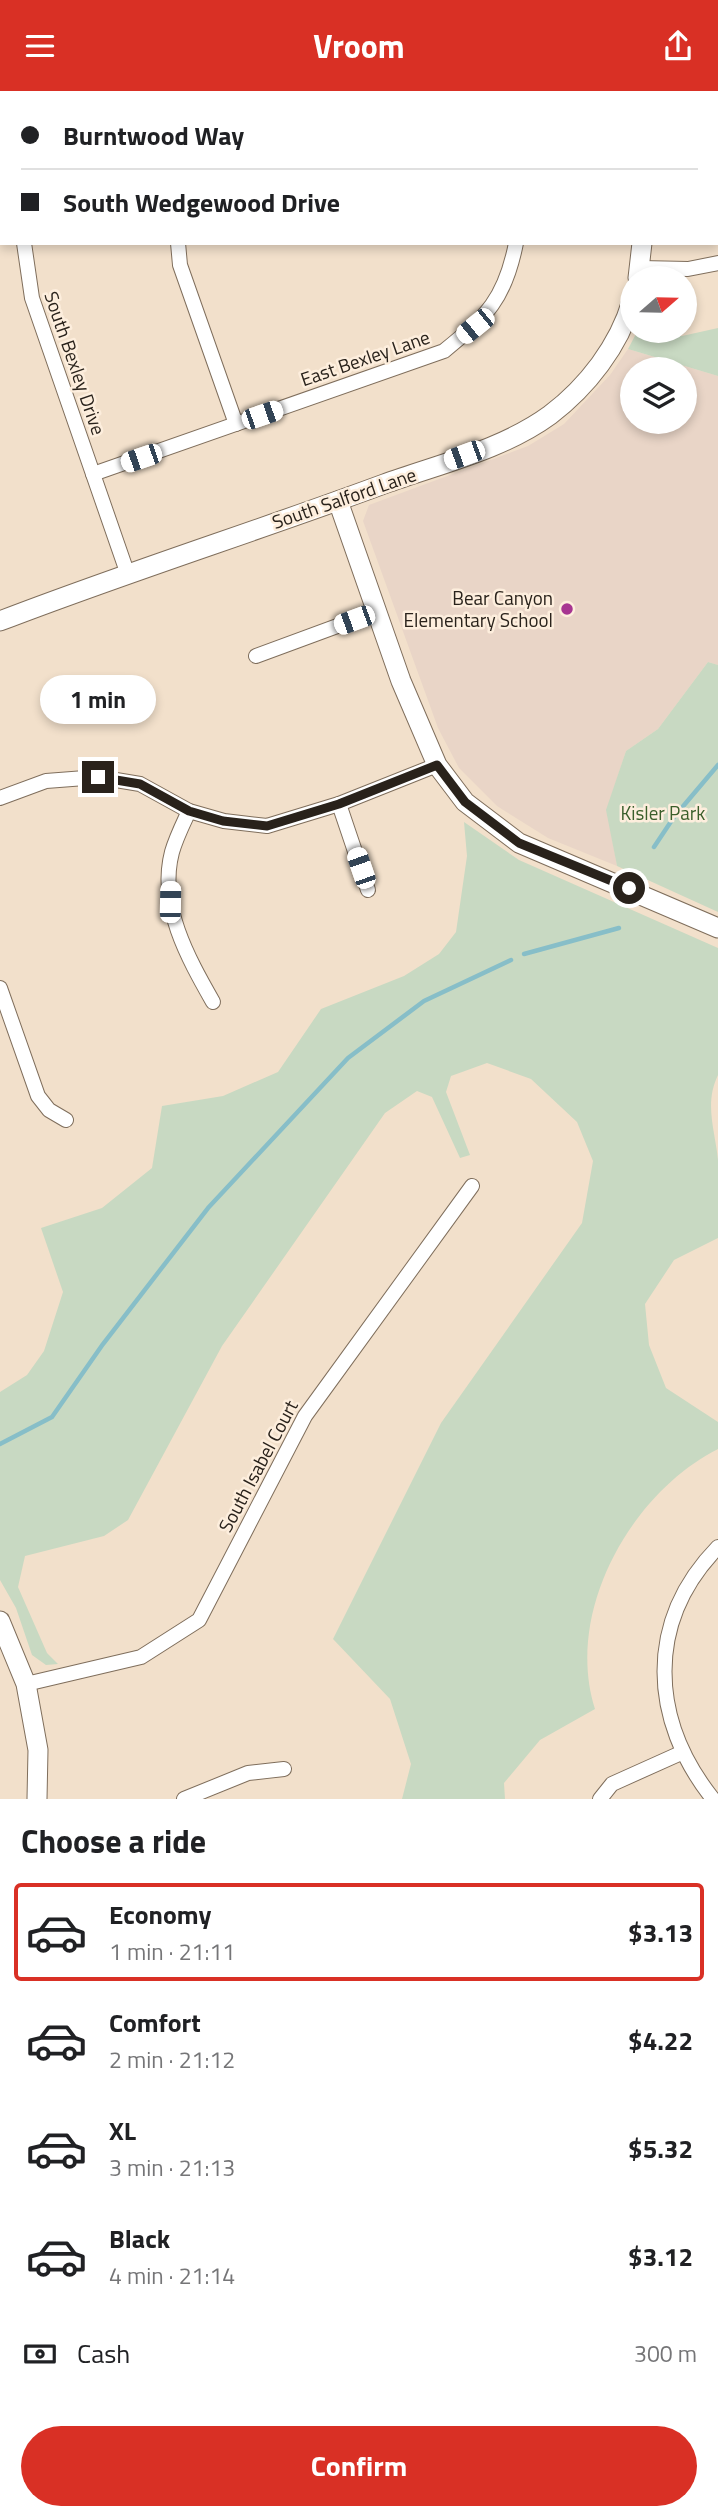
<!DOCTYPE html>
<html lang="en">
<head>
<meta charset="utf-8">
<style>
	body { margin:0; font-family:"Titillium Web",sans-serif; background:#f6f6f6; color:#202124; height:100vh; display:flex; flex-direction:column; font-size:26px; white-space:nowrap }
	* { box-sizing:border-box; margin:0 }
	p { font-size:23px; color:#757577 }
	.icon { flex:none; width:38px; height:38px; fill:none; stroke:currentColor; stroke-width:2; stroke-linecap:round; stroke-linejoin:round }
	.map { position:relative; height:1708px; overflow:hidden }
	.sheet { display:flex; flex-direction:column; background:#fff; flex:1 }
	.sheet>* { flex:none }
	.hud { position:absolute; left:0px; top:0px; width:719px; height:154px; box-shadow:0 4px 10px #0003; display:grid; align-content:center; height:154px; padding:0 21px; background:#fff }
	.needle { width:46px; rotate:70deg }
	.tools { position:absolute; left:620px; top:175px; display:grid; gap:14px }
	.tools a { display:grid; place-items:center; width:77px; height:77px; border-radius:50%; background:#fff; box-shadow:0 4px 10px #0003; font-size:35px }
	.end { position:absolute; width:32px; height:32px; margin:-16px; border:9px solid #29221b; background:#fff; box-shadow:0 0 0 4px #fff }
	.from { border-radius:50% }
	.bubble { position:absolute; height:49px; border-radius:24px; background:#fff; box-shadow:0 4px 10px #0003; font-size:23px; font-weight:700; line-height:49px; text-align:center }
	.car { position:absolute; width:21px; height:42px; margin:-21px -10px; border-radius:9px; box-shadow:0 0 5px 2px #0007; background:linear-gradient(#fff 24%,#345 0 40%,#fff 0 76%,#345 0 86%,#fff 0) }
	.hud b { display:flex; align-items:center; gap:24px; height:66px; font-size:26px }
	.hud b+b { border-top:2px solid #e0e0e0 }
	.hud i { width:18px; height:18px; background:#202124 }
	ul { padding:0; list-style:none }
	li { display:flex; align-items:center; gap:21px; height:98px; margin:0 14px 10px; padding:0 7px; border:4px solid transparent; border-radius:7px }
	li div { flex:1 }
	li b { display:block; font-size:26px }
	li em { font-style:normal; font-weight:700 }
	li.selected { border-color:#d93025 }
	li>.icon { width:63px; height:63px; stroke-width:1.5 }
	h2 { padding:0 21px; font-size:32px; line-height:84px }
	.pay { display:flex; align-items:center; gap:18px; height:77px; padding:0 21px; font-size:26px }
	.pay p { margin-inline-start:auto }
	.button { display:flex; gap:14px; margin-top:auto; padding:14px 21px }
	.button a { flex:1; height:80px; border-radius:42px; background:#d93025; color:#fff; font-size:28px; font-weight:700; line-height:80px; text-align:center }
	header { display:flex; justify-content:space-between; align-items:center; height:91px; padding:0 21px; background:#d93025; color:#fff; font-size:32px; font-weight:700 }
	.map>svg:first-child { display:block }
	.education { fill:#e9d5c7; fill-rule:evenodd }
	.green { fill:#c8d9c2 }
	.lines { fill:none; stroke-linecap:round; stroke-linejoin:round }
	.stream { stroke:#87bec8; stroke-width:4.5 }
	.street-casing { stroke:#7f6e5c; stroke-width:16 }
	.secondary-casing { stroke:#7f6e5c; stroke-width:21 }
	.street { stroke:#fff; stroke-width:14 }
	.secondary { stroke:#fff; stroke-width:19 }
	.route { stroke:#29221b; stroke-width:9 }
	.poi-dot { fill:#a73591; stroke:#fdeedd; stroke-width:2.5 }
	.labels { text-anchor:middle; stroke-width:5; stroke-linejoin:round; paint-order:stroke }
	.street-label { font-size:19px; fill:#29221b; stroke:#fdeedd }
	.poi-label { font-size:19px; fill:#29221b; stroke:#fdeedd; text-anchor:end }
	.park-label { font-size:19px; fill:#3b5f2b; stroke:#fdeedd }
</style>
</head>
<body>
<header><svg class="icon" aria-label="menu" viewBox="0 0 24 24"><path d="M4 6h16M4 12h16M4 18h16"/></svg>Vroom<svg class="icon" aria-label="share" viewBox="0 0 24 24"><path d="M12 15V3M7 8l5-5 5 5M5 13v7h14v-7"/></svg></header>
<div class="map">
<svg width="718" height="1708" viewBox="0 0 718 1708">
	<rect width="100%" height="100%" fill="#f2e0cb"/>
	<path class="education" d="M628,258l90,27v289l-10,-3 -50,67 -32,22 -19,59 10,56 -69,-28 -51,-32 -38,-38 -21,-40 -75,-207 6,-16 159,-59 36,-22 46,-49zM632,278h52v53h-52z"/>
	<g class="green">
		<path d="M718,237v48l-90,-27 9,-17 45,4z"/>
		<path d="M708,571l10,3v247l-101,-46 -11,-56 20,-59 32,-22z"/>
		<path d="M464,731l55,38 199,88v127c-14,29 -3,55 0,85 0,25 0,52 0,78l-44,22 -29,44 4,41 17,43 52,34v27c-87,44 -154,163 -123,260l-55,31 -36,43 1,16h-103l9,-35 -21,-65 -57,-60 108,-216 141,-200 11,-62 -16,-39 -46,-43 -44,-16 -36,13 -5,16 24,63 -10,3 -28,-61 -15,-6 -32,22 -163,233 -94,174 -24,16 -79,20 -7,31 29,66 11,11 -12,1 -14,-10 -16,-47 -16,-28v-188l27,-17 17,-24 19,-59 -22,-64 61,-20 50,-40 10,-62 61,-10 55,-24 43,-63 83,-33 35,-22 17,-22 11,-76z"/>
	</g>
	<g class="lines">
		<g class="stream">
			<path d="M654,756l20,-30 44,-52"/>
			<path d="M524,863l95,-26"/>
			<path d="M0,1353l52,-27 51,-73 105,-136 140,-150 76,-57 87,-41"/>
		</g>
		<defs>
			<g id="street">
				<path d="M461,0l1,2"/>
				<path d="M704,0l2,2"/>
				<path d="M58,2l1,-2"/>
				<path d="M260,2l2,-2"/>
				<path d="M718,17v1"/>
				<path d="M24,152l8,55 95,274"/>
				<path d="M178,152l2,22 56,159"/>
				<path d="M641,177l47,1 30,-6"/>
				<path d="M93,383l351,-123c43,-35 61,-52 72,-108"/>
				<path d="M256,565l122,-45"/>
				<path d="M0,707l46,-17 52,-4 42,7 49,27 35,10 43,5 72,-22 98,-39"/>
				<path d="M339,713l29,86"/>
				<path d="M189,720c-6,13 -13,27 -17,41 -14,53 16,106 41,150"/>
				<path d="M0,897l38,108 11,14 17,10"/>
				<path d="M26,1593l115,-27 58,-37 106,-204 167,-230"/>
				<path d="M184,1708l64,-26 36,-4"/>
				<path d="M600,1708l12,-15 69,-31"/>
				<path d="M713,1708c-63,-79 -68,-177 5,-252"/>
			</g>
			<g id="secondary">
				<path d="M594,0l2,2"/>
				<path d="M638,187l4,-35"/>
				<path d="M338,410l63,180 36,84 28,37 54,41 199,85"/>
				<path d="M0,530c127,-49 257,-90 384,-137 55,-20 118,-34 166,-69 37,-28 69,-69 82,-114"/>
				<path d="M0,1530l26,63 12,66 -1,49"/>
			</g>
		</defs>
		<use href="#street" class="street-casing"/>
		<use href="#secondary" class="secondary-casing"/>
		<use href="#street" class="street"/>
		<use href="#secondary" class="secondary"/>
	</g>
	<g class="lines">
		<path class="route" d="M98,686l42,7 49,27 34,10 44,5 72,-22 98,-39 28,37 54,41 110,45"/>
	</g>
	<circle class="poi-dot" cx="567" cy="518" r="7"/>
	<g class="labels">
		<g class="street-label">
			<text transform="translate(365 267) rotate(-19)" y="7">East Bexley Lane</text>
			<text transform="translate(75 272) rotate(71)" y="7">South Bexley Drive</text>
			<text transform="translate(344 407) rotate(-19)" y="7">South Salford Lane</text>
			<text transform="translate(258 1375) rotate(-62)" y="7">South Isabel Court</text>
		</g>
		<g class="poi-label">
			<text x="553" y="514">Bear Canyon<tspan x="553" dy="22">Elementary School</tspan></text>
		</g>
		<g class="park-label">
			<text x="663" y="729">Kisler Park</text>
		</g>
	</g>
</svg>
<div class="tools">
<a><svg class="needle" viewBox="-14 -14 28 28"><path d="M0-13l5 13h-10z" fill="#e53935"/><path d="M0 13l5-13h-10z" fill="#757577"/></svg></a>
<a><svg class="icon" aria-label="layers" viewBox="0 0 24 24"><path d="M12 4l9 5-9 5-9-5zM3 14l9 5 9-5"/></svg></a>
</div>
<i class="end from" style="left:629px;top:797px"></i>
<i class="end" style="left:98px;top:686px"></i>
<div class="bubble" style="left:40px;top:584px;width:116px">1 min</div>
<i class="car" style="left:475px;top:235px;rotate:231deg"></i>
<i class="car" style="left:262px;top:324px;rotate:71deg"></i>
<i class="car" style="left:464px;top:364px;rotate:250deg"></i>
<i class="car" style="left:141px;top:367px;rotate:251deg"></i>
<i class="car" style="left:354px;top:529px;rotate:250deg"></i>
<i class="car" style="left:361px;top:777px;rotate:341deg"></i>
<i class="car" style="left:170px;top:811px;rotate:1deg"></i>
<div class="hud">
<b><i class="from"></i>Burntwood Way</b>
<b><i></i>South Wedgewood Drive</b>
</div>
</div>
<section class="sheet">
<h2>Choose a ride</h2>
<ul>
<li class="selected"><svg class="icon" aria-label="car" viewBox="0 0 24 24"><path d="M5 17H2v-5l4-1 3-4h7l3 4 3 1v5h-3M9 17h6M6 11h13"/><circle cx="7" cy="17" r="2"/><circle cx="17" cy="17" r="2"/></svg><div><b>Economy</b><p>1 min · 21:11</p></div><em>$3.13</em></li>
<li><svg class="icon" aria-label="car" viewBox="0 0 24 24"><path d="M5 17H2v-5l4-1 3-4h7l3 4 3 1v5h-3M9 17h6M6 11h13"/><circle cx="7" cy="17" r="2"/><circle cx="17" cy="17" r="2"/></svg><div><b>Comfort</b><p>2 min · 21:12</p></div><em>$4.22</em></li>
<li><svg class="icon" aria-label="car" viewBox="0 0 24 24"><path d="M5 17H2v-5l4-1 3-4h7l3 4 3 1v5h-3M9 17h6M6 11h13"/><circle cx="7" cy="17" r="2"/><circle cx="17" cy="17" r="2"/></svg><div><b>XL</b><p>3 min · 21:13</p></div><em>$5.32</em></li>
<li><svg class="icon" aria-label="car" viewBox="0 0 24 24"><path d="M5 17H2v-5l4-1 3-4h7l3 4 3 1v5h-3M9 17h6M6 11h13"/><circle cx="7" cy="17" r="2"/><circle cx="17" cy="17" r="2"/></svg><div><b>Black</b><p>4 min · 21:14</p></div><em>$3.12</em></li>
</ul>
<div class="pay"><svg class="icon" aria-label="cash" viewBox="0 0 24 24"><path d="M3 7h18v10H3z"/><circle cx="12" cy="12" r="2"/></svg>Cash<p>300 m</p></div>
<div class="button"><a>Confirm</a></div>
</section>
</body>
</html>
